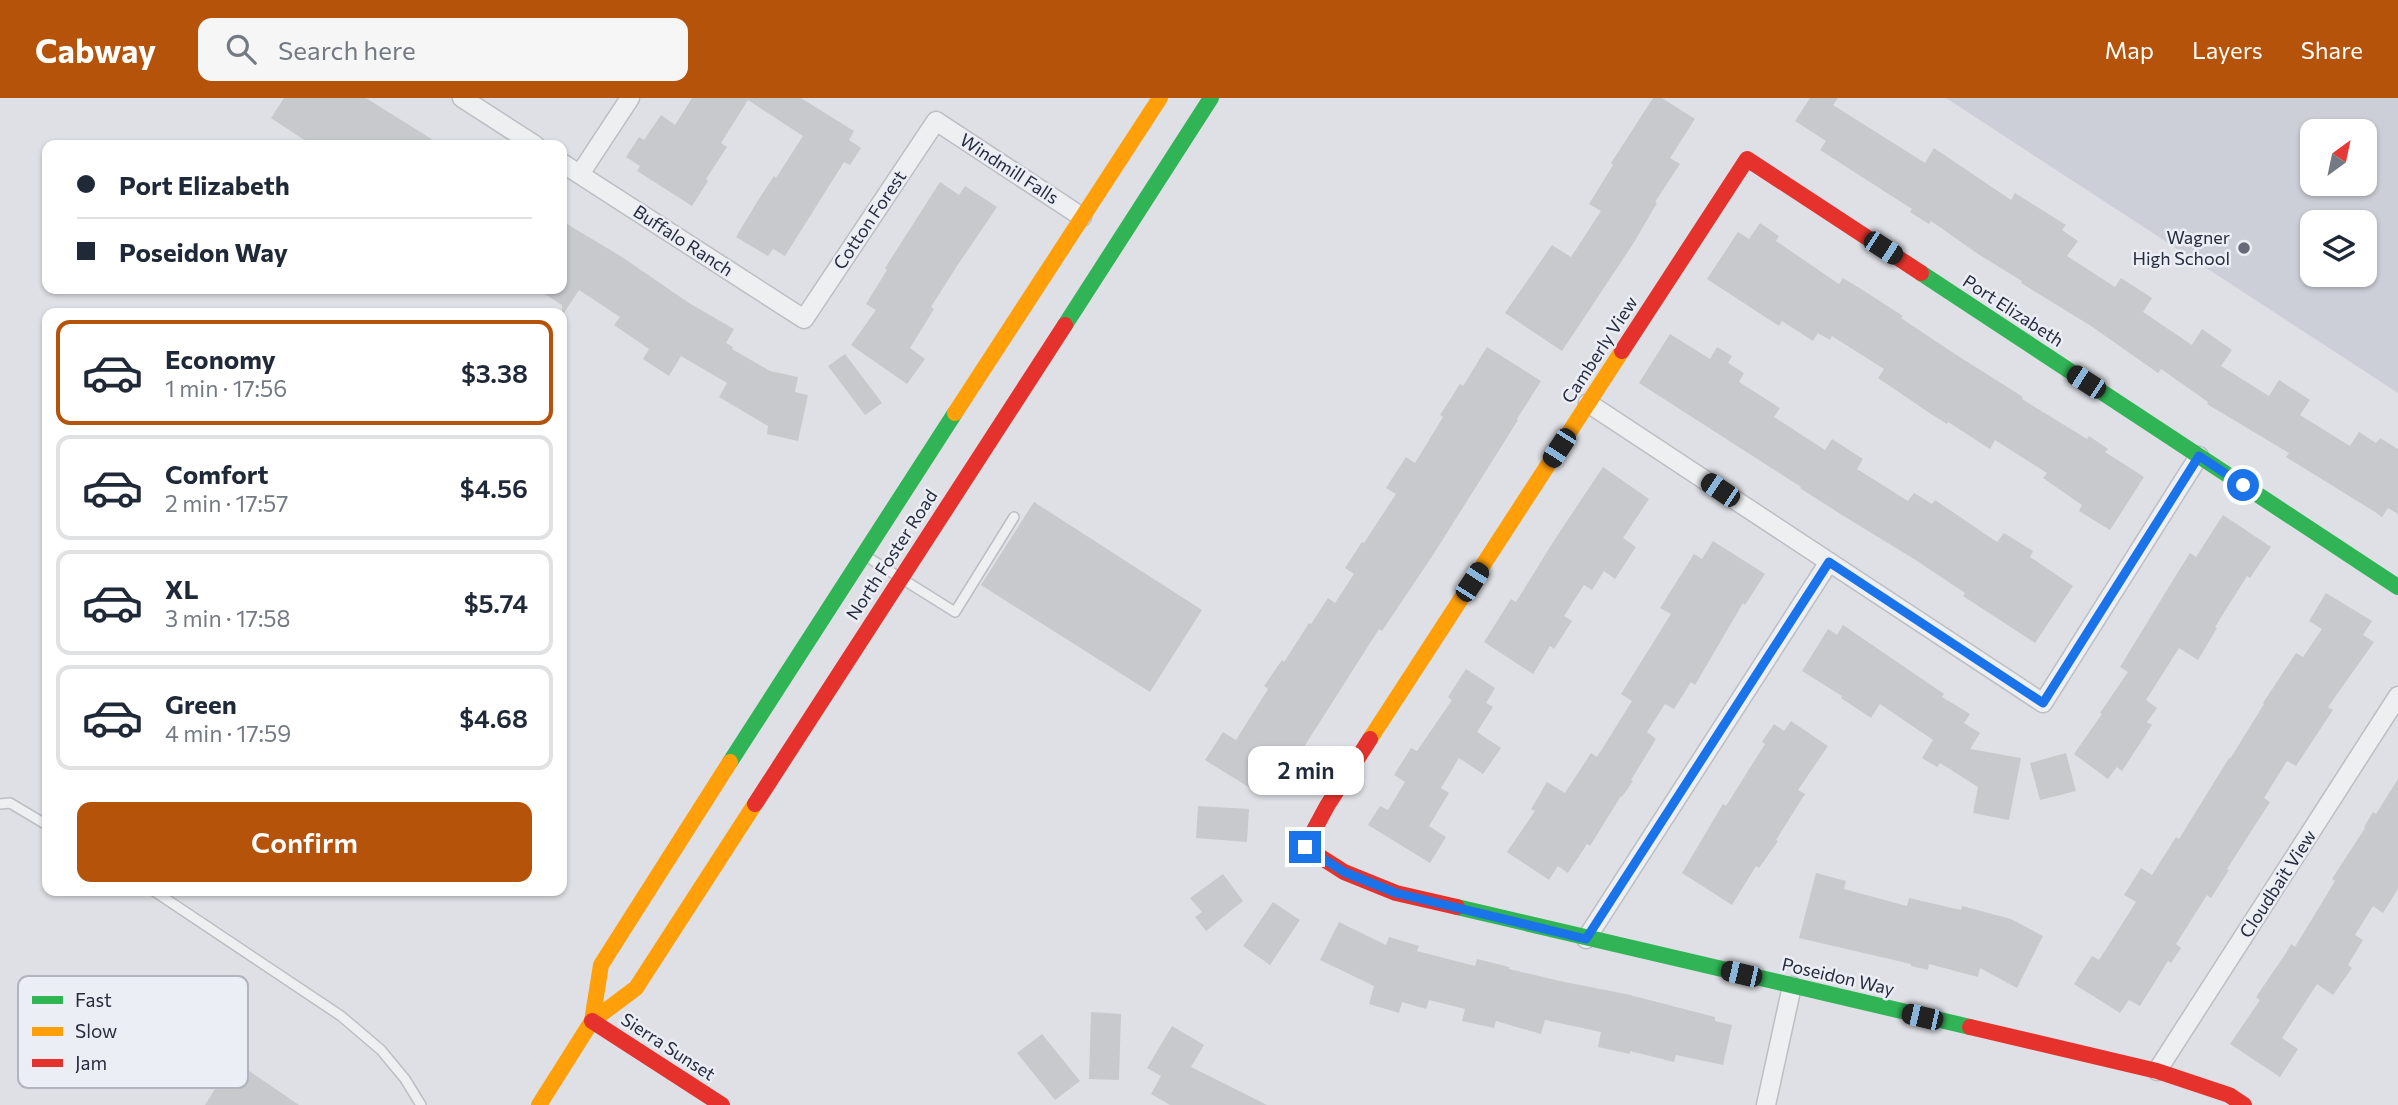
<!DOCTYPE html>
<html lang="en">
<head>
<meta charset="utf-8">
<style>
	body { margin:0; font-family:Commissioner,sans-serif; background:#f6f6f7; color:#1f2937; height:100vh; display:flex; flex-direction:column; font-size:26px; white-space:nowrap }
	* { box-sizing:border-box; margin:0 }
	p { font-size:23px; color:#747a83 }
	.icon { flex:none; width:38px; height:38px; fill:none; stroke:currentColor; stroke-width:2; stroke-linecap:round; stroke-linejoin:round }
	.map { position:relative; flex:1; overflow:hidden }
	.panel { position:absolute; left:42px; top:210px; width:525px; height:588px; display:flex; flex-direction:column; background:#fff; border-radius:14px; box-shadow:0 2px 5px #0004 }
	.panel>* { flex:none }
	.guide { position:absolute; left:42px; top:42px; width:525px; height:154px; border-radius:14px; box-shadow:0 2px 5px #0004; display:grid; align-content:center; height:154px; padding:0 35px; background:#fff }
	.needle { width:46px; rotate:33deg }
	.tools { position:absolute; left:2300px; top:21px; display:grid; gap:14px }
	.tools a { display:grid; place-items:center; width:77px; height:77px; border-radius:14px; background:#fff; box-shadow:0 2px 5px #0004; font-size:35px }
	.end { position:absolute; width:32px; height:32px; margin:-16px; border:9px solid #1a73e8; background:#fff; box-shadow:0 0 0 4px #fff }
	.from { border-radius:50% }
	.bubble { position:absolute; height:49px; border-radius:14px; background:#fff; box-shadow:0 2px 5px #0004; font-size:23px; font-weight:600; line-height:49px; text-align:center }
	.car { position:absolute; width:21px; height:42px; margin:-21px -10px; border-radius:9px; box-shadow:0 0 5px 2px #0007; background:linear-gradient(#222 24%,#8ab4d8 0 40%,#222 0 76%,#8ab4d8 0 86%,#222 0) }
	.guide b { display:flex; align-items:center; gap:24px; height:66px; font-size:26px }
	.guide b+b { border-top:2px solid #e0e1e3 }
	.guide i { width:18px; height:18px; background:#1f2937 }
	ul { padding:12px 0 0; list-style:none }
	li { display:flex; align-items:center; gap:21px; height:105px; margin:0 14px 10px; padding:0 21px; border:4px solid #e0e1e3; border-radius:14px }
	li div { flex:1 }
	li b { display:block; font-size:26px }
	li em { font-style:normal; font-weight:600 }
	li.selected { border-color:#b45309 }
	li>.icon { width:63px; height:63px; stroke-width:1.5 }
	.action { display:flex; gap:14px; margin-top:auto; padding:14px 35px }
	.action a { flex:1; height:80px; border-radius:14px; background:#b45309; color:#fff; font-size:28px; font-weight:600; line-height:80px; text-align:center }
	header { display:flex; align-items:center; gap:42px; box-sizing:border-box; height:98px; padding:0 35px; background:#b45309; color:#fff }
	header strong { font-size:33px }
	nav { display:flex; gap:38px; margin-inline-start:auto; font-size:24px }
	.search { width:490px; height:63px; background:#f6f6f7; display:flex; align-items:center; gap:18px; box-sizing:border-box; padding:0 24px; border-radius:14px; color:#747a83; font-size:26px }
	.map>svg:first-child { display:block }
	.built { fill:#cdcfd8; fill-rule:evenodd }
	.building { fill:#c7c9cd }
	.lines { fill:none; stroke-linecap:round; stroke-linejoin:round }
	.lane-casing { stroke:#bdbec3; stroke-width:12 }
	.street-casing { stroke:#bdbec3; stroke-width:21 }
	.lane { stroke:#eeeff1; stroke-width:9 }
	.street { stroke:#eeeff1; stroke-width:18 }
	.fast { stroke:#30b455; stroke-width:16 }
	.slow { stroke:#ff9f0a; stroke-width:16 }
	.jam { stroke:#e5322d; stroke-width:16 }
	.route { stroke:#1a73e8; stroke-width:9 }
	.poi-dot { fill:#676b78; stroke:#eceef5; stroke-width:2.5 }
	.labels { text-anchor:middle; stroke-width:5; stroke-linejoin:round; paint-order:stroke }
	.street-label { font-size:18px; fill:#262c3e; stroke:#eceef5 }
	.poi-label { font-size:18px; fill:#262c3e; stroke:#eceef5; text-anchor:end }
	.key { fill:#eceef5; stroke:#b1b4be; stroke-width:2 }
	.key-label { font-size:19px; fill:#262c3e }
</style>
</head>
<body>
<header>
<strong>Cabway</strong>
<div class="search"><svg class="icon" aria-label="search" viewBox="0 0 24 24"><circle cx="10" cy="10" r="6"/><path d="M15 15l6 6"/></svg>Search here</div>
<nav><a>Map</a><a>Layers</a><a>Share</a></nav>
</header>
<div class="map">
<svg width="2398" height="1007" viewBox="0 0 2398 1007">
	<rect width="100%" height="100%" fill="#dfe0e5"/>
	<path class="built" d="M1946,0h452v295zM2312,33h52v53h-52zM2312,124h52v53h-52z"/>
	<g class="building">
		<path d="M284,0h82l75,47h-129l-41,-27z"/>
		<path d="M692,0h109l53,33 -5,9 12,8 -11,17 -6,-3 -59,94 -12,-7 -5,7 -32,-19 21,-35 17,-26 2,2 27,-42 -55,-36 -27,43 6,4 -21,32 2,2 -16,25 -55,-35 3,-5 -14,-9 13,-20 5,3 17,-25 14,10z"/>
		<path d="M1653,0h9l33,21 -25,39 10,6 -25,38 2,1 -24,41 -71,107 -57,-38 47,-68 19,12 30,-46 -12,-7 24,-39 -2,-2z"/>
		<path d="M1810,0h28l-5,7 92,58 9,-15 77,52 4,-7 51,32 -4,5 16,11 -11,15 48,31 6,-9 31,20 -9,14 49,33 10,-16 30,21 -11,16 48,30 10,-16 31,20 -10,15 50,31 9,-14 17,11 4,-5 18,11v65l-10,-6 -6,9 -7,-5 -89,-55 3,-4 -82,-49 1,-2 -47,-33 -3,4 -67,-47 -70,-43 1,-2 -44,-27 -47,-33 -2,3 -19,-12 2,-3 -92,-59 6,-9 -31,-20z"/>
		<path d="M940,84l19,13 6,-9 32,21 -40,59 -26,41 3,2 -24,39 15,11 -18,25 -56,-39 25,-35 -10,-6 21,-34 -2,-2z"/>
		<path d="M562,123l60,36 67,46 45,26 -8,14 7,4 -1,2 38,22 28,6 -3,15 13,3 -10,46 -31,-7 1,-8 -49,-29 8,-14 -46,-27 -12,20 -26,-17 6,-10 -35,-24 6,-8 -41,-27 -17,26v-11l-25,-16h25z"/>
		<path d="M1760,125l19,13 -3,5 63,43 4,-6 18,11 42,27 -2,2 54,36 68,43 -1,2 65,40 2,-3 19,13 -3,3 39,25 -34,53 -31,-19 3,-6 -39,-27 4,-5 -52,-33 -5,9 -42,-27 -1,2 -16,-10 -53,-36 6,-9 -52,-33 -2,4 -12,-7 -5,8 -31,-20 -3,5 -72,-47 31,-47 11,7z"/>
		<path d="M1670,236l40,25 7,-12 15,9 -4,7 16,10 -5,9 41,26 -6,9 51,33 7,-11 31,20 -6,10 51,32 6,-8 18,11 3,-4 62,42 7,-9 29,18 -3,6 43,29 -38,57 -72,-47 2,-3 -51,-34 -72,-44 -42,-27 1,-1 -162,-104z"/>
		<path d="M1487,249l54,34 -24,38 1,1 -85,135 -51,76 -3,-2 -84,132 -12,-7 -25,39 -53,-33 18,-28 13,8 32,-51 -4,-3 18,-26 2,2 25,-39 2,1 17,-26 7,5 19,-29 -9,-6 17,-26 2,1 32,-49 -10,-6 20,-31 9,6 28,-46 -3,-2 20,-31 3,2z"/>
		<path d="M845,256l37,49 -17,12 -37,-49z"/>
		<path d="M1603,369l46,32 -26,39 13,9 -21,32 -11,-8 -12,19 -8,-5 -20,31 8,5 -18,28 -4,-3 -17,28 -49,-32 27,-43 5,3 39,-63z"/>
		<path d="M1034,404l168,108 -52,82 -169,-107z"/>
		<path d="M2223,417l48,32 -21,31 -3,-2 -32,51 2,1 -19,32 -19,-12 -33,52 11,8 -10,14 5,3 -30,46 -5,-4 -9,12 -34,-25 28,-40 -2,-1 28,-41 -8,-5 58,-95 12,-19 6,4z"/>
		<path d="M1713,443l52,33 -20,31 -2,-2 -48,82 -4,-3 -17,27 -9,-5 -18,28 9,7 -25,41 2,1 -11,16 -1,-1 -31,50 -3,-2 -19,29 -10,-7 -9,14 -42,-28 28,-41 -4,-2 16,-27 18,11 26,-40 6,4 35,-56 -11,-7 50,-80 -11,-6 34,-54 8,5z"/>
		<path d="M2326,495l46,28 -9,14 11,7 -46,65 5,3 -37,56 -9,-5 -23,37 6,4 -43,67 2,1 -18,28 -4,-3 -31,49 5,4 -10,15 -3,-2 -28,45 -11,-6 -9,13 -46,-29 18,-28 7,4 37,-58 -12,-7 17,-27 11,7 24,-38 3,2 50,-81 1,1 34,-55 -1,-1 33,-50 7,4 19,-28 -13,-8z"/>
		<path d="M1843,527l101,69 -2,3 28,17 -6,9 16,10 -10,16 51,9 -12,62 -36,-7 5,-26 -38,-24 -3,4 -15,-9 11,-18 -53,-36 -9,14 -30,-20 1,-2 -40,-25 26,-42 9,6z"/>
		<path d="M1466,571l29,19 -9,15 7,4 -16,25 24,16 -18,26 -24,-16 -18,30 8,5 -20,33 17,11 -16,26 -62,-38 12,-19 8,4 17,-28 -11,-7 17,-27 6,3 35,-51 -4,-3z"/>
		<path d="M1791,623l37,25 -30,44 7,4 -29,46 2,1 -19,27 -3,-2 -24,39 -50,-32 32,-54 9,-15 3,2 39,-62 -3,-2 12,-18 10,7z"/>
		<path d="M2066,655l10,38 -36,9 -10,-37z"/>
		<path d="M2398,681v110l-15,24 -10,-7 -18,29 8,5 -15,25 4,3 -19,27 -16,-11 -35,54 16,11 -18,28 -50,-33 30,-44 -4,-3 30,-44 5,-9 4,3 40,-66 -3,-2 33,-51 -1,-1 9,-15 3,2z"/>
		<path d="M1198,708l51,3 -2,33 -51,-4z"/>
		<path d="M1816,775l30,8 -2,8 63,17 2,-8 52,12 1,-4 49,13 32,17 -26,52 -37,-20 -2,9 -49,-13 -1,6 -17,-4v-2l-112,-26z"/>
		<path d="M1223,776l20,27 -37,30 -11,-14 7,-5 -12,-14z"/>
		<path d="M1273,804l27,18 -30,45 -27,-19z"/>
		<path d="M1339,824l47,23 3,-8 30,9 -2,5 58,15 2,-7 32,8v2l55,13 62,12 89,23v4l17,4 -9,40 -47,-10 -2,7 -44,-11v3l-32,-7 3,-15 -56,-12 -4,14 -45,-13 -2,7 -32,-7 3,-12 -36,-9 -3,9 -24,-7 -3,11 -30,-9 5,-18 -54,-26z"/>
		<path d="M1091,914l30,2 -2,66 -30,-1z"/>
		<path d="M1172,928l32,19 -13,22 76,38h-97l-19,-11 10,-18 -14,-8z"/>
		<path d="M1042,936l38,47 -25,19 -38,-47z"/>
		<path d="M233,962l66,45h-94z"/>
	</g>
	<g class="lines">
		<defs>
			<g id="lane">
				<path d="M864,457l91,57 59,-95"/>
				<path d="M0,706l10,-1 37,22"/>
				<path d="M154,793l187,125 40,34 24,29 16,26"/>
			</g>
			<g id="street">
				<path d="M462,0l73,47"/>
				<path d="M562,65l242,156 132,-198 146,96"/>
				<path d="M580,76l50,-76"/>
				<path d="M1588,305l455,300 156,-247"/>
				<path d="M1586,841l243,-377"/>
				<path d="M2157,973l241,-375"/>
				<path d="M1766,1007l26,-119"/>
			</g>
		</defs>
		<use href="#lane" class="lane-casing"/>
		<use href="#street" class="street-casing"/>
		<use href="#lane" class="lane"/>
		<use href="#street" class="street"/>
		<g class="fast">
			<path d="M1921,175l477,314"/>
			<path d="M1065,227l146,-227"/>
			<path d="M730,664l225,-349"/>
			<path d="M1457,809l513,120"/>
		</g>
		<g class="slow">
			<path d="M955,315l205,-315"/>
			<path d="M1370,641l252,-388"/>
			<path d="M592,923l9,-56 129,-203"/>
			<path d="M539,1007l53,-84 44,-33 119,-184"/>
		</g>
		<g class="jam">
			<path d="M1622,253l125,-192 174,114"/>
			<path d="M1370,641l-43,67 -22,41 39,25 52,21 61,14"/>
			<path d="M755,706l310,-479"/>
			<path d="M592,923l130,84"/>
			<path d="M1970,929l187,44 72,24 15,10"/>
		</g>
	</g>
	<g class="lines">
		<path class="route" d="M1305,749l39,25 52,21 190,46 243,-377 214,141 156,-247 44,29"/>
	</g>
	<circle class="poi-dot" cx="2244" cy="150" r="7"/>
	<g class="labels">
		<g class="street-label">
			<text transform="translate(1009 71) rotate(33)" y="6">Windmill Falls</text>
			<text transform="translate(870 122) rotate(-56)" y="6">Cotton Forest</text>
			<text transform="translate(683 143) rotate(33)" y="6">Buffalo Ranch</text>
			<text transform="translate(2013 213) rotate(33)" y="6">Port Elizabeth</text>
			<text transform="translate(1600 252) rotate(-57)" y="6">Camberly View</text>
			<text transform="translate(892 457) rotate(-57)" y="6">North Foster Road</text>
			<text transform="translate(2278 786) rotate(-57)" y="6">Cloudbait View</text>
			<text transform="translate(1838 879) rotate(13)" y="6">Poseidon Way</text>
			<text transform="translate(668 949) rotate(33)" y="6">Sierra Sunset</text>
		</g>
		<g class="poi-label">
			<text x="2230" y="146">Wagner<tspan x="2230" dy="21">High School</tspan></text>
		</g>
	</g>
	<rect x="18" y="878" width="230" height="112" rx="10" class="key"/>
	<rect x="32" y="898" width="31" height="8" fill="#30b455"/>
	<rect x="32" y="929" width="31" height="9" fill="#ff9f0a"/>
	<rect x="32" y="961" width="31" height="8" fill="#e5322d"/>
	<g class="key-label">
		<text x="75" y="909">Fast</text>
		<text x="75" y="940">Slow</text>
		<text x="75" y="972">Jam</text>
	</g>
</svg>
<div class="tools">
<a><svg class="needle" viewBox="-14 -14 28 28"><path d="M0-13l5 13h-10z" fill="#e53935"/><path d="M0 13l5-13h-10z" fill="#747a83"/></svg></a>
<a><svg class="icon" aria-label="layers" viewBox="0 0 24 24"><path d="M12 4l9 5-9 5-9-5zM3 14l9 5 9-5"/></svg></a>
</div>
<i class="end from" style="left:2243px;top:387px"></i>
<i class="end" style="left:1305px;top:749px"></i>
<div class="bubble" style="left:1248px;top:648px;width:116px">2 min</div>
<i class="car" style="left:1883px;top:150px;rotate:123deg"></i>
<i class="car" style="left:2086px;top:284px;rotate:303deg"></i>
<i class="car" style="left:1559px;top:350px;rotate:213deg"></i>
<i class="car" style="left:1720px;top:392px;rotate:304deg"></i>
<i class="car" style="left:1472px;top:484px;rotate:33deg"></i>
<i class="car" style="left:1741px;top:876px;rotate:283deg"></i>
<i class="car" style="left:1922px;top:919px;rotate:283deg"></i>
<div class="guide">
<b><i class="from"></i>Port Elizabeth</b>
<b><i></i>Poseidon Way</b>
</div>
<section class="panel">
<ul>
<li class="selected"><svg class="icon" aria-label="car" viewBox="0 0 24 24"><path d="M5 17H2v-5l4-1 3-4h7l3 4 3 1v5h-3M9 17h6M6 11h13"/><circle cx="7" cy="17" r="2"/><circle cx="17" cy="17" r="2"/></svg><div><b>Economy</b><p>1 min · 17:56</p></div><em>$3.38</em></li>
<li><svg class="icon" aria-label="car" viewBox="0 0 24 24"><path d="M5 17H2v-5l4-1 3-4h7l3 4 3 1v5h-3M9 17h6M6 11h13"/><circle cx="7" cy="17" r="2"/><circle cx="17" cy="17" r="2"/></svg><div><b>Comfort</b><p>2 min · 17:57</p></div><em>$4.56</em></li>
<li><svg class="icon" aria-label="car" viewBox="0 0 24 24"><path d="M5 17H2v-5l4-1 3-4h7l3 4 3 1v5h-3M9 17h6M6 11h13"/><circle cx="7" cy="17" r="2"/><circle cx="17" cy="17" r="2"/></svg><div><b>XL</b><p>3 min · 17:58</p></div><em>$5.74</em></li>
<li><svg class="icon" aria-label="car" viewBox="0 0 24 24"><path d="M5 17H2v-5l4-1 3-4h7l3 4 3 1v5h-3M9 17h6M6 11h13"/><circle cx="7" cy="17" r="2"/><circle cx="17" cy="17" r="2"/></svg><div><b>Green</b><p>4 min · 17:59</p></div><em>$4.68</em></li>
</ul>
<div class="action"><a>Confirm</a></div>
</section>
</div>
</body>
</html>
